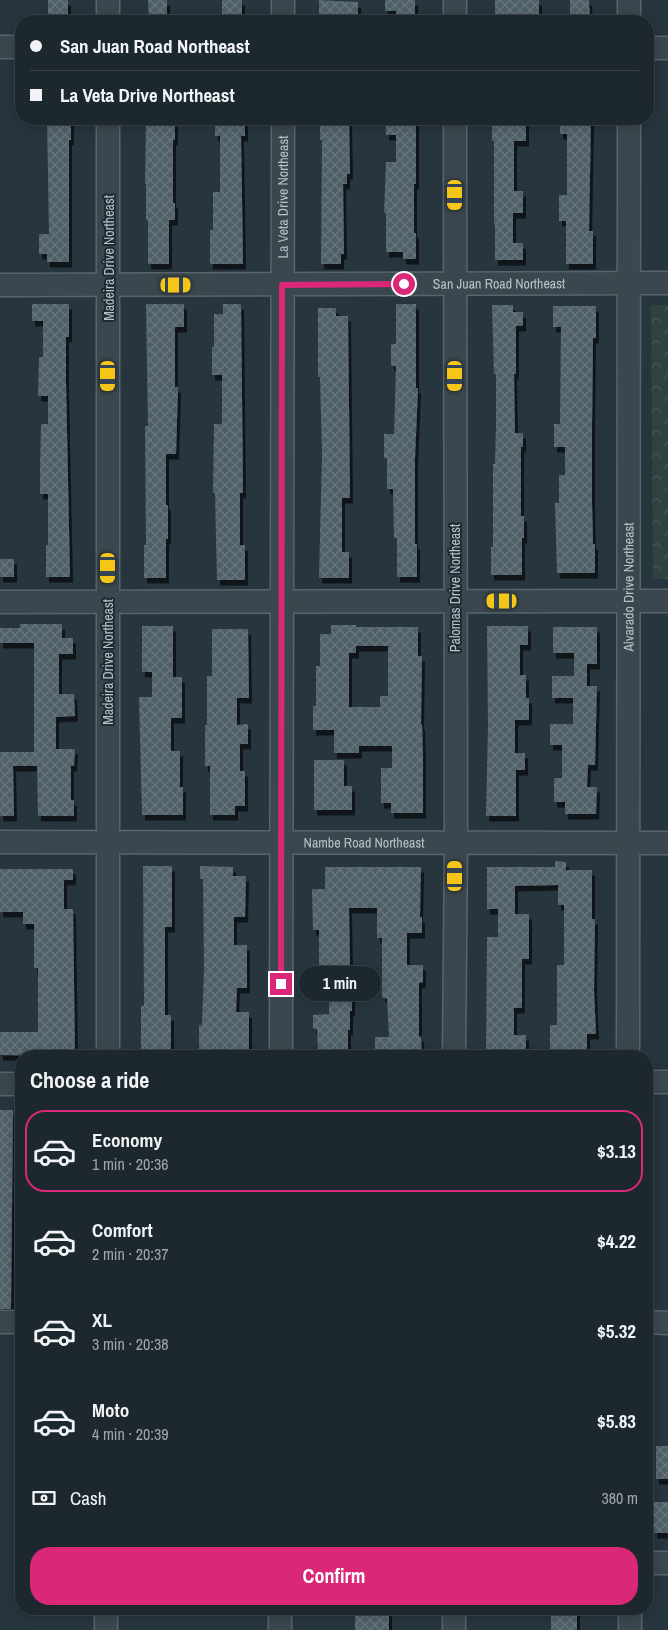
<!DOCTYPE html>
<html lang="en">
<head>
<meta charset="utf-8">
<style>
	body { margin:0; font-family:"Archivo Narrow",sans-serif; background:#2a343a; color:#f1f3f6; height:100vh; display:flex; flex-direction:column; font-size:19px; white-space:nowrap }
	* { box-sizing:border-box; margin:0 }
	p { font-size:16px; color:#a0a6aa }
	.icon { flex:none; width:28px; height:28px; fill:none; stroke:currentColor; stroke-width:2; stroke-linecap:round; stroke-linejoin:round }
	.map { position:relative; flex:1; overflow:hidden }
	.side { position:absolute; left:15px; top:1050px; width:638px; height:565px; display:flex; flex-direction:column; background:#1d282e; border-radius:20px; box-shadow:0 2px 12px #0003,0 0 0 1px #3b444a }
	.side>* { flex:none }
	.banner { position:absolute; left:15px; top:15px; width:639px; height:110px; border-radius:20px; box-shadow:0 2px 12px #0003,0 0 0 1px #3b444a; display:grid; align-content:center; height:110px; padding:0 15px; background:#1d282e }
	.end { position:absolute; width:22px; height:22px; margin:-11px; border:6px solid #db2777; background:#fff; box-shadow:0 0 0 2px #fff }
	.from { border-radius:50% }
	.bubble { position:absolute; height:35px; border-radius:18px; background:#1d282e; box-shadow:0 2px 12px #0003,0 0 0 1px #3b444a; font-size:16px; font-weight:700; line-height:35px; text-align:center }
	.car { position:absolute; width:15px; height:30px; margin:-15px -8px; border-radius:6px; box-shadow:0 0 4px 1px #0007; background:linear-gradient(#f5c518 24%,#345 0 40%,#f5c518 0 76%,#345 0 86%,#f5c518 0) }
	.banner b { display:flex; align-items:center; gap:18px; height:48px; font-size:19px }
	.banner b+b { border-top:1px solid #3b444a }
	.banner i { width:12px; height:12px; background:#f1f3f6 }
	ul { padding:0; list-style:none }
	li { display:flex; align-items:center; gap:15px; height:82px; margin:0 10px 8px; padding:0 5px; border:2px solid transparent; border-radius:20px }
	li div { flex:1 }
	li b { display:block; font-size:19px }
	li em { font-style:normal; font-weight:700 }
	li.on { border-color:#db2777 }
	li>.icon { width:45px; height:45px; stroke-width:1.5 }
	h2 { padding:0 15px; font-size:22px; line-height:60px }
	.pay { display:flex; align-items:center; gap:12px; height:55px; padding:0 15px; font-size:19px }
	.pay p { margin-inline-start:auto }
	.action { display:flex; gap:10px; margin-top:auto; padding:10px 15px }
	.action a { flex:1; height:58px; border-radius:20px; background:#db2777; color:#fff; font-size:20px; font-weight:700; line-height:58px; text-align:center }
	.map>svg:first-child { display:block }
	.park { fill:url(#park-crowns) }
	.building { fill:url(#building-cross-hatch); fill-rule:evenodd; filter:url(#shadow) }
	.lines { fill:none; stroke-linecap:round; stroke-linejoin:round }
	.minor-casing { stroke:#59656c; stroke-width:25 }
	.minor { stroke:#3b474e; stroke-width:22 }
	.route { stroke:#db2777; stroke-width:6 }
	.labels { text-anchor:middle; stroke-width:4; stroke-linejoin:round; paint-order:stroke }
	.street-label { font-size:14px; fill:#b7c2c9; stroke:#202c34 }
</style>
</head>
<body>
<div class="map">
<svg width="668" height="1630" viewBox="0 0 668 1630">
	<defs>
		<pattern id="park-crowns" width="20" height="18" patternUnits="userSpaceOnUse" patternTransform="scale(1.25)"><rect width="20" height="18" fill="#2c4340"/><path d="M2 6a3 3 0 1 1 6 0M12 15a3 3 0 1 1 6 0" fill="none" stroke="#485c5a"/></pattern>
		<pattern id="building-cross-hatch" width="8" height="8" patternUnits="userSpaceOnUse" patternTransform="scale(1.25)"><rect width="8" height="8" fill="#506069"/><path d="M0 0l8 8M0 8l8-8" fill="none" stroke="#67757d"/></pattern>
		<filter id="shadow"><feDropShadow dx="3" dy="5.5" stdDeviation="0" flood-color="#0009"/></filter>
	</defs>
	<rect width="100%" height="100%" fill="#27353e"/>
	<path class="park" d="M651,305h17v274h-15z"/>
	<g class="building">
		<rect x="48" y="0" width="20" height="21"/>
		<path d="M148,0h19v21h-18z"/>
		<rect x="222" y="0" width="20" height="21"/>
		<path d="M319,0l39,2v18h-39z"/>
		<path d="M385,0h30v21h-19v-10h-11z"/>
		<path d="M495,0h44v14h-15v3h-10v4h-19z"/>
		<path d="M570,0h19l1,21h-20z"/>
		<path d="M47,119h24v21h-2v122h-22v-8h-8v-20h10z"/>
		<path d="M146,119h18v2h11v19h-2v63h2v17h-6v44h-21v-44h-2v-36h-1z"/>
		<path d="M215,119h30v17h-4l2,128h-33v-34h3v-38h7v-56h-5z"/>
		<path d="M320,119h29l1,55h-3v10h-4l1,70h-3v10h-20l1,-124h-2z"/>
		<path d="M396,119h20v65h-2v49h2v26h-13v-7h-17v-39h-2l2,-51h10v-27h-10v-12h10z"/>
		<path d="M492,119h34v22h-12v50h9v22h-10v30h10v17h-28v-36h-1v-83h-2z"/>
		<path d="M571,119h20l-2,112h4v33h-27v-43h-7v-26h8v-61h-7v-11h11z"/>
		<path d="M32,304h37v33h-3v47l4,193h-24v-32h2v-51h-8v-26l1,-44h7v-28h-10l1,-39h4v-36h-11z"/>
		<path d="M146,304h38v23h-9v60h3l-2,67h-10v51h2v34h-2v39h-22v-33h2l-1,-119h3z"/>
		<path d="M223,304h18l2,189h-3v52h5v35h-28l-2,-87h-2l1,-69h8v-49h-10v-28h2v-33h9z"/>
		<path d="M396,304h20v84h2l-3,70v86h2v33h-20v-39h-3l-1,-49h-6v-31h-3v-24h10l2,-68h-5v-22h5z"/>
		<path d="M492,305h21v7h10v14h-7v48h-2l1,59h8v14h-2v69h3v22h-2v37h-31v-28h2v-83h2l1,-40v-50h-2z"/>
		<path d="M553,306h43v32h-3l-1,86v79l1,41h2v29h-38l-2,-70h4v-28h6v-28h-11v-23h6l1,-97h-8z"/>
		<path d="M318,308h18v8h12l2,182h-8v54h7v26h-30l3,-124 -2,-77h-2z"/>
		<rect x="0" y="559" width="14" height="18"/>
		<path d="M20,624h42v14h11v16h-14v40h15l1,22 -19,1v32h19l-1,17h-3v34h3v16h-36l-1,-50h-24l1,50h-14v-64h34v-109h-34v-15h20z"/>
		<path d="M331,625h25v2h62v29h4l-1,68h1l1,33v56h-32v-10h-10v-35h11v-22h-33v7h-25v-23h-21v-24h3v-40h4v-32h11zM356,646h32v50h-8v11h-31v-54h7z"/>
		<path d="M142,626h31v51h9v41h-11v33h9v36h3v28h-41l-3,-118h13v-25h-10z"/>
		<path d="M487,626h41v19h-8v30h6v23h3v22h-14v33h10v17h-9v46h-30l2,-89z"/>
		<path d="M553,627h44v37h-10v22h10l-2,79h-7l-1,22h10l-1,27h-31v-12h-11v-24h8v-33h-12v-21h23v-26h-21v-22h22v-23h-21z"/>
		<path d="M212,629h36l1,69h-12v27l11,-1v20h-8v27h5v35h-10v9h-25v-49h-5v-41h2v-49h5z"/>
		<path d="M314,760h30v26h8v24h-38z"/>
		<path d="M555,861l11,1v8h26v49h3l-1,71 2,44h-9v22h-37v-31h7v-60h7v-60h-6v-20l-43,1v28h14v45h-7v49h-8v27h12v21h-40l1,-119h11v-28h-11v-42h68z"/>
		<path d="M143,866h29v61h-7v88h6v41h-30v-50h3z"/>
		<path d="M200,866l33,1v9h13l-1,41h-11v28h13v43h-10l-1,24h13v44h-50v-31h3l2,-55 -1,-91h-3z"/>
		<path d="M325,867h96l-1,50h2v16h-15v32h16v17l-4,1v54l2,-1 1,20h-47v-19h14l-2,-38 -5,-2v-59h-5v-30h-28l1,61h2v42h-2v19h-2v23h-30l-1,-23 -4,-2v-13l16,-1v-24h-20v-21h10v-39h-6l-1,-41h13z"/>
		<path d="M0,869h73v11h-9v29h9l2,147 -75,-1v-23h38v-64h-4v-44h-11v-12h-23z"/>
		<path d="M0,1110h13l-2,199h-11z"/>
		<rect x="656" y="1446" width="12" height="33"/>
		<rect x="654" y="1502" width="14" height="31"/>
		<rect x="355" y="1609" width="34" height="21"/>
		<rect x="551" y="1609" width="26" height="21"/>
	</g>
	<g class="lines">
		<defs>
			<g id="minor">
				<path d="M455,0v21"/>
				<path d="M629,0v21"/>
				<path d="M108,21v-21"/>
				<path d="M283,21v-21"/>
				<path d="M0,47h21"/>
				<path d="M648,48h20"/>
				<path id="s1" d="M0,285l668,-2"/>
				<path d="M0,602l668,-1"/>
				<path id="s2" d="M0,842l668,1"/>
				<path d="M108,1056v-937"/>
				<path id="s3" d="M281,1056l2,-937"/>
				<path d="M454,1056l2,-213 -1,-724"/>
				<path id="s4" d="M628,1056l1,-937"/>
				<path d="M646,1082h22"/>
				<path d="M0,1084h21"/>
				<path d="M0,1322h21"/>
				<path d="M646,1322l22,1"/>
				<path d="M646,1563h22"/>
				<path d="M280,1609v21"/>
				<path d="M454,1609v21"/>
				<path d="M630,1609v21"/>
				<path d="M106,1630v-21"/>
			</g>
		</defs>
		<use href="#minor" class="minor-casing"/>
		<use href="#minor" class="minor"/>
	</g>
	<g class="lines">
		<path class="route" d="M281,984l1,-699 122,-1"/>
	</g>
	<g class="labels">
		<g class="street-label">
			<text dy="5" stroke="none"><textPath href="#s3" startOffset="859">La Veta Drive Northeast</textPath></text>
			<text transform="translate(109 258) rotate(-90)" y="5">Madeira Drive Northeast</text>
			<text dy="5" stroke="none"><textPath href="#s1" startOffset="499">San Juan Road Northeast</textPath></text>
			<text transform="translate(455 588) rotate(-90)" y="5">Palomas Drive Northeast</text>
			<text dy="5" stroke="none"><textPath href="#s4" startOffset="469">Alvarado Drive Northeast</textPath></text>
			<text transform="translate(108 662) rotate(-90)" y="5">Madeira Drive Northeast</text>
			<text dy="5" stroke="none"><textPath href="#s2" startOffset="364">Nambe Road Northeast</textPath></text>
		</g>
	</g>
</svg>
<i class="end from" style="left:404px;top:284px"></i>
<i class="end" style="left:281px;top:984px"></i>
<div class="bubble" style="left:299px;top:966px;width:82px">1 min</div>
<i class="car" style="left:455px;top:195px;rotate:180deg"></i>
<i class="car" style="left:176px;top:285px;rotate:90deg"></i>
<i class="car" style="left:108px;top:376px;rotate:180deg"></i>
<i class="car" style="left:455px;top:376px;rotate:180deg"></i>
<i class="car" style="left:108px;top:568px;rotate:180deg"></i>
<i class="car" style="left:502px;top:601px;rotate:270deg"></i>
<i class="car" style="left:455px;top:876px;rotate:0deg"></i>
<div class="banner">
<b><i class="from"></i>San Juan Road Northeast</b>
<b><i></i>La Veta Drive Northeast</b>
</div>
<section class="side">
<h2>Choose a ride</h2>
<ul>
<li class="on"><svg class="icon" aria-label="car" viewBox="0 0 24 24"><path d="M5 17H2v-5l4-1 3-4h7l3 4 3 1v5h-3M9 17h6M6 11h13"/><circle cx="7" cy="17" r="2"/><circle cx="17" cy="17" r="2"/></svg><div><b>Economy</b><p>1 min · 20:36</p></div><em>$3.13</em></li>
<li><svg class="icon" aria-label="car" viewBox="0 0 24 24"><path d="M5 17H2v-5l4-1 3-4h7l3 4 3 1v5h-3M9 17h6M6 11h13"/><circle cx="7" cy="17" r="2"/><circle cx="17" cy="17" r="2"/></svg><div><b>Comfort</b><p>2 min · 20:37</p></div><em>$4.22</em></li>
<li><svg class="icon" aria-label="car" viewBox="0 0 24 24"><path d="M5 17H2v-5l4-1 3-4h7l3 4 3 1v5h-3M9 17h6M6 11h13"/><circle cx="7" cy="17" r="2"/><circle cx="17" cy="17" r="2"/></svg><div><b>XL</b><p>3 min · 20:38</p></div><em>$5.32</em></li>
<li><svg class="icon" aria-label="car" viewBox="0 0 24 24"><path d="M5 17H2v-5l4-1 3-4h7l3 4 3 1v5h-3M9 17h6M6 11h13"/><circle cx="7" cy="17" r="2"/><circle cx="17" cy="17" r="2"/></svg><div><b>Moto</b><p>4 min · 20:39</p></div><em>$5.83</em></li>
</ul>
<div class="pay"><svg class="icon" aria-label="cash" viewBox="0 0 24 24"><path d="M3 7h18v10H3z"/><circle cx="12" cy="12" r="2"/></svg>Cash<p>380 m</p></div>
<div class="action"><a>Confirm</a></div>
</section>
</div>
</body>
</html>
